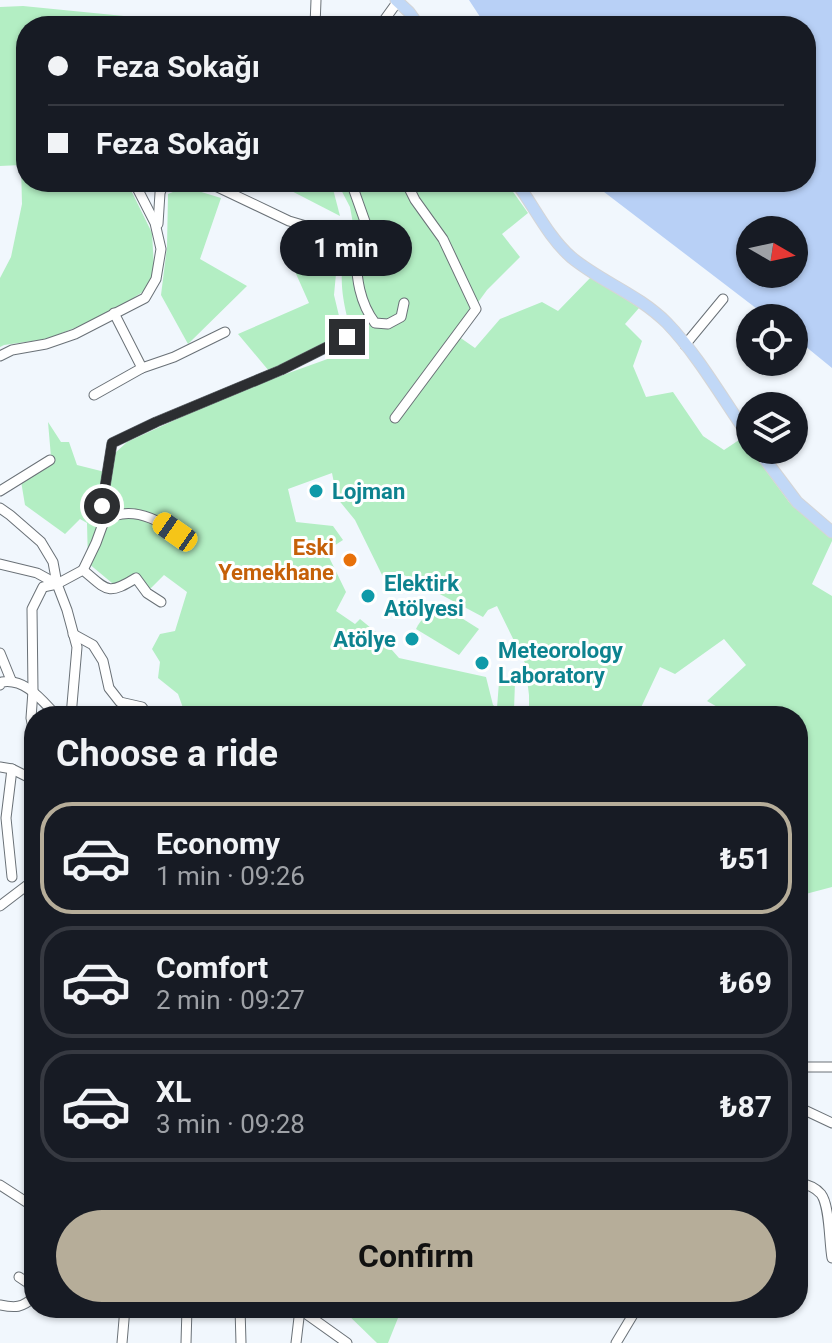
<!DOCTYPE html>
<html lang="en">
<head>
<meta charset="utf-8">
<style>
	body { margin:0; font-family:Roboto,sans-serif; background:#20242c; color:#f1f3f6; height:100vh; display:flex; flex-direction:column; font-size:30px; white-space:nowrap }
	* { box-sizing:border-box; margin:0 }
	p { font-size:26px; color:#9ea1a6 }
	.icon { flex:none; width:44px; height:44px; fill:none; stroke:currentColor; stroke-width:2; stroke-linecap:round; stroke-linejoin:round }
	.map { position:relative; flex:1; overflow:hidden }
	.drawer { position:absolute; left:24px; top:706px; width:784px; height:612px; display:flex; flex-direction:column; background:#171b24; border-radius:32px; box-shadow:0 2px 6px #0004 }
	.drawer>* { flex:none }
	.top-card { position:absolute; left:16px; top:16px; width:800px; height:176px; border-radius:32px; box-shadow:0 2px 6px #0004; display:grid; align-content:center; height:176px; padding:0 32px; background:#171b24 }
	.needle { width:52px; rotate:99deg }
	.tools { position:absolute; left:736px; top:216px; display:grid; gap:16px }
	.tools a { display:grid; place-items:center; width:72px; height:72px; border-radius:50%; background:#171b24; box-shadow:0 2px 6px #0004; font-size:40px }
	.end { position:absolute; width:36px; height:36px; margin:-18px; border:10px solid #2c2e31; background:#fff; box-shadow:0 0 0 4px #fff }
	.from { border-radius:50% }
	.bubble { position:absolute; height:56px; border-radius:28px; background:#171b24; box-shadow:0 2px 6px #0004; font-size:26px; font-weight:700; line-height:56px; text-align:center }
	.car { position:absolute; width:24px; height:48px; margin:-24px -12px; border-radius:10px; box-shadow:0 0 6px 2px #0007; background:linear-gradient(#f5c518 24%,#345 0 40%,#f5c518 0 76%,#345 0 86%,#f5c518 0) }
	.top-card b { display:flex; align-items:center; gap:28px; height:76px; font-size:30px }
	.top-card b+b { border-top:2px solid #363941 }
	.top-card i { width:20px; height:20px; background:#f1f3f6 }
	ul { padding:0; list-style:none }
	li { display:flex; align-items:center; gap:24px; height:112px; margin:0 16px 12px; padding:0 16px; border:4px solid #363941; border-radius:32px }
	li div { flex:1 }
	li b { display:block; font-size:30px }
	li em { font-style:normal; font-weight:700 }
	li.selected { border-color:#b6ad99 }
	li>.icon { width:72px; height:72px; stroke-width:1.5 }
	h2 { padding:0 32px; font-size:36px; line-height:96px }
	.primary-button { display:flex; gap:16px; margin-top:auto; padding:16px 32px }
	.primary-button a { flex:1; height:92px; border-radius:48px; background:#b6ad99; color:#111; font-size:32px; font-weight:700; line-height:92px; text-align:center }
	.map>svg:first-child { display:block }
	.green { fill:#b3eec3 }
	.water { fill:#b8d0f6; fill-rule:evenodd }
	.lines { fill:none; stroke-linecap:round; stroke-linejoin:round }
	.minor-casing { stroke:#6a7177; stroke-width:11 }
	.major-casing { stroke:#d5d5d6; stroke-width:13 }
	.minor { stroke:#fff; stroke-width:9 }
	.major { stroke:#c1d8f7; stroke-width:11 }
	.route { stroke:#2c2e31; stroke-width:10 }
	.culture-dot { fill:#0f9aa8; stroke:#fff; stroke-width:3 }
	.food-dot { fill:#e8710a; stroke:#fff; stroke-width:3 }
	.labels { text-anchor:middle; stroke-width:6; stroke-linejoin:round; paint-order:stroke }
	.culture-label { font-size:22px; font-weight:bold; fill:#0d838f; stroke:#fff; text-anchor:start }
	.food-label { font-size:22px; font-weight:bold; fill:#c56008; stroke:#fff; text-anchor:end }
</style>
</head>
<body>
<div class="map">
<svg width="832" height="1343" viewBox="0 0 832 1343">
	<rect width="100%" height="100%" fill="#f1f7fd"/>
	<g class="green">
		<path d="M23,6l111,11 29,9h-137v156h101l25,51 3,51 -48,31 -60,24 -43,6 -4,2v-69l11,-21 11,-53 -1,-39 -21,1v-159z"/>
		<path d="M274,182h52l7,7 7,27z"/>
		<path d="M337,182h10l21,54 3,19 -13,-4 -8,-44z"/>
		<path d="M355,182h151l22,31 -26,21 18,23 -33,33 -32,44 20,14 25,-29 42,-17 16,9 34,-35 47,32 -14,16 17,17 -9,25 13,31 27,-5 30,44 21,14 18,-12 47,64 43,35v4l-20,43 20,12v291l-34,9v-180h-65l-26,-15 39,-36 -22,-26 -49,35 -15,-7 -23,49h-108v-21l-4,-32 -28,-57 -9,4 -5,7 -79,-42 -20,4 -29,-59 -18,-22 -5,-25 -44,16 8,33 37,4 10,14 -17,11 20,41 -10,19 19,13 5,-5 17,14 22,25 87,19 7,28 4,3 2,-26h16l-1,28 -13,-1 9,7h-324l-8,-22 -20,-16 2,-16 -8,-13 8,-15 15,-3 12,-39 -23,-17 -15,15 -10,-12 -21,10 -30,-25 -1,-40 -7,-4 -15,15 -40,-29 -5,-30 31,-18 -3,-35 13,20h8l8,23 32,8 5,-19 13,-12 109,-50 122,-44c-10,-20 -24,-73 -11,-93l30,19 3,-10z"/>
		<path d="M185,187l36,11 -21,61 47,27 -59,58 -27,-49 6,-48 1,-53z"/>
		<path d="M292,230l47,12 -5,53 11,46 -76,30 -31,-37 71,-31 -24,-54z"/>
		<path d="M439,611l13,1 27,17 -20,26 -43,-26c5,-11 12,-14 23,-18z"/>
		<path d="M341,1308h61l-14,35h-11z"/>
	</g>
	<path class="water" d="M469,0h363v368l-38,-31v-19h-25l-178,-136h215v-156h-320zM750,230h44v44h-44z"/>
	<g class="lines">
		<defs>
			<g id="minor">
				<path d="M315,26l1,-26"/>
				<path d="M380,26l18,-25"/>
				<path d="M207,182l82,39 51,15 15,17"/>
				<path d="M351,182l28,79 -7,5 -17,-13c2,25 4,49 20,70l13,1 13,-7 3,-14"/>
				<path d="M158,224l2,-31 4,-11"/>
				<path d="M685,345l38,-46"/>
				<path d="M0,356l12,-6 34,-6 29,-10 70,-36 11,-19 5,-30 -6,-26 -21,-41"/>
				<path d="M142,368l32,-11 51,-25"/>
				<path d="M94,395l48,-27 -28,-55"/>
				<path d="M395,418l81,-109 -33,-70 -28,-39 -9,-18"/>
				<path d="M0,491l50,-31"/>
				<path d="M0,508l10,7 31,27 12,20 4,22 10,26 10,37 -6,69"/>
				<path d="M104,521c24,-16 50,-4 71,11"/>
				<path d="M0,564l37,9 20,11"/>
				<path d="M83,570l13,-27 8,-22 -2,-15 10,-63 44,-21 125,-52 66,-33"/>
				<path d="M73,634l20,11 10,16 6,27 11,14 22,5 6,9"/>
				<path d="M0,653l11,27"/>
				<path d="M0,685l2,-3c24,-4 40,19 55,34"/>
				<path d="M34,733l-3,-15 2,-27 -1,-82 11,-22 14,-3 26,-14c24,20 24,26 53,8l11,15 14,9"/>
				<path d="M0,767l12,2 22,11"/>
				<path d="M12,769l-6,49 6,59"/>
				<path d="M0,906l34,-26"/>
				<path d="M798,1067h34"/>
				<path d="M798,1107l34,16"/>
				<path d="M798,1183c8,1 17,4 23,11 9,12 8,48 11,64"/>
				<path d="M0,1185l34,22"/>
				<path d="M19,1277l15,10"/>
				<path d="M0,1305c15,3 22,3 34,-8"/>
				<path d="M240,1308l1,35"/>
				<path d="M298,1308l49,35"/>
				<path d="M122,1343l3,-35"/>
				<path d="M186,1343l1,-35"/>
				<path d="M296,1343l4,-34"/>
				<path d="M616,1343l21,-35"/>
			</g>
			<g id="major">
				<path d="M396,0l13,12 10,14"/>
				<path d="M516,182c18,24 32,55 55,75 30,25 67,37 96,66 31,32 57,78 83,115"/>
				<path d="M758,450l39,52 35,30"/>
			</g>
		</defs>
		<use href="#minor" class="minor-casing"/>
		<use href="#major" class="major-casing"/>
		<use href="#minor" class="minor"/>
		<use href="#major" class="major"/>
	</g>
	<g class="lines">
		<path class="route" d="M102,506l10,-63 44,-21 125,-52 66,-33"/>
	</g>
	<g class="culture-dot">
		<circle cx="316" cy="491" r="8"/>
		<circle cx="368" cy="596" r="8"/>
		<circle cx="412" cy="639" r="8"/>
		<circle cx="482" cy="663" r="8"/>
	</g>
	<circle class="food-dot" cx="350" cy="560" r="8"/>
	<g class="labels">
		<g class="culture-label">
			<text x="332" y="499">Lojman</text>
			<text x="384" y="591">Elektirk<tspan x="384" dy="25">Atölyesi</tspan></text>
			<text x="396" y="647" text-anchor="end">Atölye</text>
			<text x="498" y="658">Meteorology<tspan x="498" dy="25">Laboratory</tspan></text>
		</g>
		<g class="food-label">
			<text x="334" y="555">Eski<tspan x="334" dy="25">Yemekhane</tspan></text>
		</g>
	</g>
</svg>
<div class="tools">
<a><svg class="needle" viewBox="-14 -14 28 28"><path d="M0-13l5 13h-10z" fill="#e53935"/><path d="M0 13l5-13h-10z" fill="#9ea1a6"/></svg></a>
<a><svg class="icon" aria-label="locate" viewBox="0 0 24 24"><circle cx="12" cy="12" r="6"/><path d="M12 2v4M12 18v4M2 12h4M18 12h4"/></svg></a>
<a><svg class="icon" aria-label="layers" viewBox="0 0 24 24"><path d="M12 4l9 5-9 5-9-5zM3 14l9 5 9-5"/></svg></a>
</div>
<i class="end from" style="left:102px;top:506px"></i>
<i class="end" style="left:347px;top:337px"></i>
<div class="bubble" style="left:280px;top:220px;width:132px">1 min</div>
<i class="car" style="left:175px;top:532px;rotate:305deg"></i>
<div class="top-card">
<b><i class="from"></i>Feza Sokağı</b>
<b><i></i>Feza Sokağı</b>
</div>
<section class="drawer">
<h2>Choose a ride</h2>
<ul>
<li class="selected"><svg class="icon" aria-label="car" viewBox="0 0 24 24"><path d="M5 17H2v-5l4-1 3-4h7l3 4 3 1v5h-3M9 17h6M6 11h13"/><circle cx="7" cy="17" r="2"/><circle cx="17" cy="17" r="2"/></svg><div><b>Economy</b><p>1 min · 09:26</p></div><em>₺51</em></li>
<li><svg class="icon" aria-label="car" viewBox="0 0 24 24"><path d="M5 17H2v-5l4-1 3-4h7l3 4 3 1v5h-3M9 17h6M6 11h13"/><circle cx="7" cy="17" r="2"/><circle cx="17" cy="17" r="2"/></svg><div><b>Comfort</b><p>2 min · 09:27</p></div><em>₺69</em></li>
<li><svg class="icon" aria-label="car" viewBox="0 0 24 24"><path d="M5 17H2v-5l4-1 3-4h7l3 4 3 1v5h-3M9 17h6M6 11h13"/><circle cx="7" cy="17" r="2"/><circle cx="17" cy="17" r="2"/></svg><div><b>XL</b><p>3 min · 09:28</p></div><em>₺87</em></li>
</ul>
<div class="primary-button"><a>Confirm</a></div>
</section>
</div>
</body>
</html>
